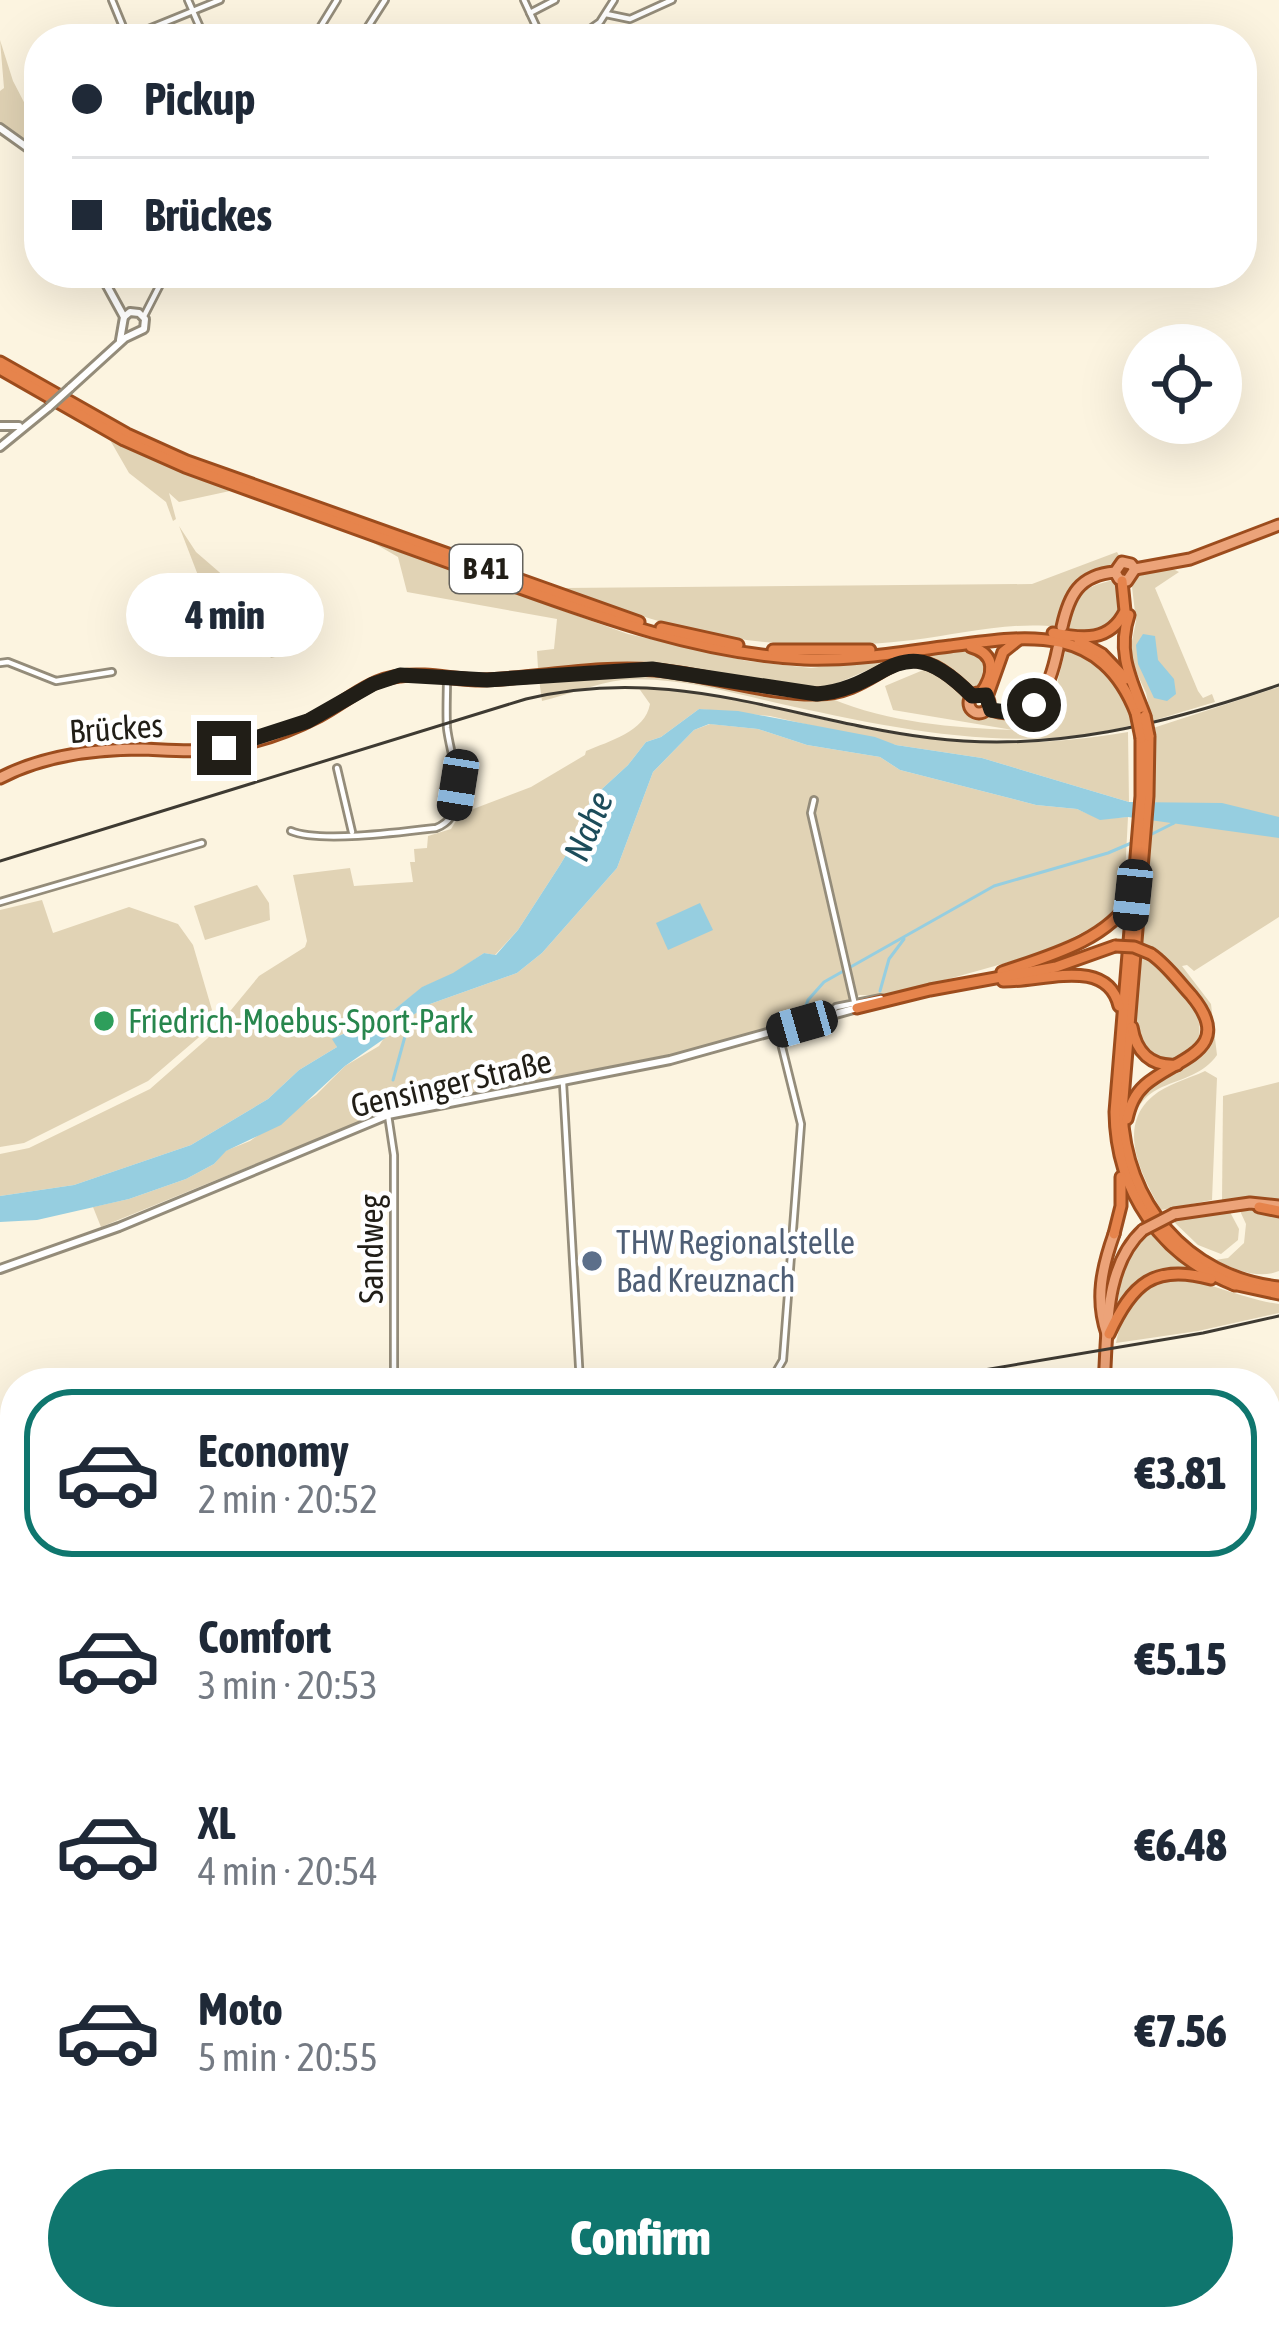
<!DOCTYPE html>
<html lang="en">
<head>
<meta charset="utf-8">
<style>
	body { margin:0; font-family:"Asap Condensed",sans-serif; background:#f6f6f7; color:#1f2937; height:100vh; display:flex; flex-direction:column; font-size:45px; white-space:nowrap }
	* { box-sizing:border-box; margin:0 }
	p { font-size:39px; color:#747a83 }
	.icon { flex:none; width:66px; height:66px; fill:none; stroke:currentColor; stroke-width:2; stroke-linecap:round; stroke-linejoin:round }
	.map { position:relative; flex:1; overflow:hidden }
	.panel { position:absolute; left:0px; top:1368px; width:1281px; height:963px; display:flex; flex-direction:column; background:#fff; border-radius:48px 48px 0 0; box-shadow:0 12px 48px #0002 }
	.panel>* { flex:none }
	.hud { position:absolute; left:24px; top:24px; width:1233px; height:264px; border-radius:48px; box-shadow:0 12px 48px #0002; display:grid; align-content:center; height:264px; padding:0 48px; background:#fff }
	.controls { position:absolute; left:1122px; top:324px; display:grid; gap:24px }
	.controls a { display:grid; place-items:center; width:120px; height:120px; border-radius:50%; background:#fff; box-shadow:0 12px 48px #0002; font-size:60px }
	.end { position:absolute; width:54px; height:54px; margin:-27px; border:15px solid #211e17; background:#fff; box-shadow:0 0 0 6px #fff }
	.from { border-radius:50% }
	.bubble { position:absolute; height:84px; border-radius:42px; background:#fff; box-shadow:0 12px 48px #0002; font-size:39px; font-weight:800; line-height:84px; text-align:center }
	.car { position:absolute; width:36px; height:72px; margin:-36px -18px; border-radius:15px; box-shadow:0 0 9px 3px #0007; background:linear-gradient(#222 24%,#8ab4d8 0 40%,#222 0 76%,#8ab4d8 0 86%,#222 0) }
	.hud b { display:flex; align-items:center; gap:42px; height:114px; font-size:45px }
	.hud b+b { border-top:3px solid #e0e1e3 }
	.hud i { width:30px; height:30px; background:#1f2937 }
	ul { padding:21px 0 0; list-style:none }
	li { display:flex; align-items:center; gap:36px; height:168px; margin:0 24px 18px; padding:0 24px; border:6px solid transparent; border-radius:48px }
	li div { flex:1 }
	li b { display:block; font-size:45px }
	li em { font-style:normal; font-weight:800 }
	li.on { border-color:#0f766e }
	li>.icon { width:108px; height:108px; stroke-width:1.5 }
	.button { display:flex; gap:24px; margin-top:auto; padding:24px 48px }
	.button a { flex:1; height:138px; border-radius:72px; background:#0f766e; color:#fff; font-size:48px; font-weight:800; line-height:138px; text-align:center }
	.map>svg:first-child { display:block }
	.green { fill:#e1d3b5 }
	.water { fill:#96cee0 }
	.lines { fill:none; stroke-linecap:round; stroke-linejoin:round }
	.stream { stroke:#96cee0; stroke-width:3 }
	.minor-casing { stroke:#948c7a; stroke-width:10 }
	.tertiary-casing { stroke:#948c7a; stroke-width:12 }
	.primary-casing { stroke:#9c4c1d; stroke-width:15 }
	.trunk-casing { stroke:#9c4c1d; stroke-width:15 }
	.minor { stroke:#fff; stroke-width:4.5 }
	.tertiary { stroke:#fff; stroke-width:6 }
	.primary { stroke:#eca379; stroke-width:9 }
	.trunk { stroke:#e6844c; stroke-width:9 }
	.rail { stroke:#3e3a32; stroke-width:3 }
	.tertiary-bridge-casing { stroke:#948c7a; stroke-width:12; stroke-linecap:butt }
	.primary-bridge-casing { stroke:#9c4c1d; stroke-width:15; stroke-linecap:butt }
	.trunk-bridge-casing { stroke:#9c4c1d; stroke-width:15; stroke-linecap:butt }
	.tertiary-bridge { stroke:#fff; stroke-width:6 }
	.primary-bridge { stroke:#eca379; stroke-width:9 }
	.trunk-bridge { stroke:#e6844c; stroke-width:9 }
	.route { stroke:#211e17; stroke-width:15 }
	.leisure-dot { fill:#2e9e5b; stroke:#fff; stroke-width:4.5 }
	.service-dot { fill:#5c6f8a; stroke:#fff; stroke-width:4.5 }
	.labels { text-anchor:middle; stroke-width:9; stroke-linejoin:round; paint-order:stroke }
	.shield { fill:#fff; stroke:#64625d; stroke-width:3 }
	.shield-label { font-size:30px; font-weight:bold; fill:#211e17 }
	.street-label { font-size:33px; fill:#211e17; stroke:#fff }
	.leisure-label { font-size:33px; fill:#27864d; stroke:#fff; text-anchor:start }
	.service-label { font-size:33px; fill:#4e5e75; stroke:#fff; text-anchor:start }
	.water-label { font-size:36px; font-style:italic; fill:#1c4c5a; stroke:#fff }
</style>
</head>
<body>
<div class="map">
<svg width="1279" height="2330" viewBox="0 0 1279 2330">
	<rect width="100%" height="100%" fill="#fcf4e0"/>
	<g class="green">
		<path d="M0,40l13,41 26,50v20l-39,-28v-32l4,-3z"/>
		<path d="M110,440l120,51 -51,11 -10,-9 7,26 -3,2 -7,-19 -37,-29z"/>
		<path d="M179,526l17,26 37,32 42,73 -4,1 -30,-43 -25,7z"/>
		<path d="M372,542l256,92 119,27 64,7 156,-19 13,4 9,14 -9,22 -4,2c-13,-8 -23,-23 -37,-29 -43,-18 -84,22 -125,27l-154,-24 -122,4 -1,-18 17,-2 3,-30 -150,-27 -9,-35z"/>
		<path d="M1117,552l4,7c-10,9 -14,10 -26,13 -27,8 -31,31 -36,55 -49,-6 -98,7 -146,13 -101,12 -193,4 -289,-30 -20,-6 -43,-12 -60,-22l468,-4z"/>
		<path d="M1171,568l8,4 -24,16 43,103 5,7 9,-4 3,8 -63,19 -6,-28 -17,-37 7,-35 -4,-34 9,-15z"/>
		<path d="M1113,580l7,3c3,35 -12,63 -51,45 8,-34 9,-39 44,-48z"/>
		<path d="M1066,649c36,14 59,37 66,76 -116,31 -241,3 -355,-22 -50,-11 -103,-27 -155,-23 -26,3 -54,15 -80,21l-3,-22 92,-6 201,26c55,23 122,29 181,31l-120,-20 -8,-24 43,-18 11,2 24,23 11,22 60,-2 22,-26z"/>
		<path d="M638,687c80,3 156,28 234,43 86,16 170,17 256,2l1,70 -147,-44 -86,-13 -126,-29 -71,-7 -38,28 -15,5 -18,23 -37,34 -13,36 -18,30 -42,65 -23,25 -11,-2 -31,21 -30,13 -33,26 -56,25 3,9 -38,23 -31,29 -77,46 -117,40 -74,11v-42l29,-6 121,-59 58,-51 51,-62 46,-29 2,-6 -14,-66 57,-7 4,18 59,-4 -3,-20h5l-1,-13 13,-1 1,-12 23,-7 9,-15 71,-27 54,-32 1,-4c23,-10 59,-19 64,-47z"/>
		<path d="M1279,687v230l-85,54 -7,-6 -5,1 29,38 6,51c-27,38 -80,16 -87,81 -6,-69 62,-51 77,-91 3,-9 1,-20 1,-29l-43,-45c18,24 44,43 31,76 -28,28 -57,8 -62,-26l16,-292z"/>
		<path d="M710,724l48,5 49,16 73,12 20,13 136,35 41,4 23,10 28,-2 -4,76 -5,15 -5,8 -69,36 -157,44 -28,-1 -78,29 -105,29 -289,57 -287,117 -8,-20 36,-8 57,-20 28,-15 11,-13 25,-10 66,-46 29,-29 34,-20 10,-16 41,-26 87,-31 25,-20 75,-85 36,-96 41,-42z"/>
		<path d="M257,885l12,18 1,17 -65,20 -11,-34z"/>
		<path d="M42,900l11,33 76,-26 49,17 15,21 19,65 -7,22 -57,49 -124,62 -24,4v-237z"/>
		<path d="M1205,1071l12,7 -5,122 -51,10c-18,-33 -46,-83 -8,-114 14,-12 35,-17 52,-25z"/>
		<path d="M1279,1082v118l-57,1 1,-105z"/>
		<path d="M1261,1210l18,7v54c-21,9 -45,-2 -64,-11l13,-2 16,-15 2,-19 -6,-13z"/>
		<path d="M1230,1212l9,17 -1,11 -17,14 -23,-9 -26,-25z"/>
		<path d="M1151,1232l30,29 22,13c-39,-5 -63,-3 -85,31 2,-31 8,-52 33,-73z"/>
		<path d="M1173,1278c36,3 69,21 106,26v9l-81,18 -82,12c7,-34 19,-60 57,-65z"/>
	</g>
	<g class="water">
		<path d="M1143,634l12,2 3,24 16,19 2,15 -9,7 -13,-3 -16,-34 -2,-19z"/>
		<path d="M699,709l39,2 137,26 21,8 86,13 147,44 93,1 57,14v21l-151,-21 -28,3 -23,-11 -41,-4 -136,-35 -20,-13 -73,-12 -49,-16 -49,-5 -15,6 -41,42 -36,96 -75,85 -25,20 -87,31 -40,26 1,4 -46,32 -64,59 -55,26 -12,13 -28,15 -57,20 -92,21 -37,2v-26l74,-11 117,-40 77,-46 31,-29 38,-23 -5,-8 58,-26 32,-26 31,-14 31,-20 12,2 22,-25 42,-65 18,-30 13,-36 37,-34 18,-23 15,-5z"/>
		<path d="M700,903l13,27 -45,20 -12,-27z"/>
	</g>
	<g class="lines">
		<g class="stream">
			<path d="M1150,835l24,-12"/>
			<path d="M880,991l9,-32 15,-20"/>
			<path d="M801,1018l7,-18 16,-18 170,-96 114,-33 28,-12"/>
			<path d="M393,1080l17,-62"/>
			<path d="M537,2323l5,7"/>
			<path d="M397,2330l22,-14"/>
		</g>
		<defs>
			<g id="minor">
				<path d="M112,0l16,39"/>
				<path d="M188,0l17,39"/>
				<path d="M524,0l18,39"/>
				<path d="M530,13l25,-13"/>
				<path d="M606,14l24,5 42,-19"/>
				<path d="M124,39l96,-39"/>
				<path d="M313,39l24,-39"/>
				<path d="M360,39l25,-39"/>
				<path d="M576,39l24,-17 14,-22"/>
				<path d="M144,316l22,-43"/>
				<path d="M0,663l8,-1 48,19 56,-9"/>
				<path d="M337,768l15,64"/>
				<path d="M814,800l-3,13 43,188"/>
				<path d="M291,831c28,12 112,1 145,-3 38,-14 14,-71 11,-100 -1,-16 0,-33 0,-50"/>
				<path d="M0,902l202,-59"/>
				<path d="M827,1017l9,-10 45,-9"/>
				<path d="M563,1083l17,300"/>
				<path d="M388,1115l6,40v228"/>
				<path d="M754,1383l22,-11 7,-12 18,-236 -23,-93"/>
				<path d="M0,1435h15"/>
				<path d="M1266,1470l13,1"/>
				<path d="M0,1705h15"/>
				<path d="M1266,1768l13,-1"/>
				<path d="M0,1831l15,-5"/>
				<path d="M0,1893l15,-4"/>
				<path d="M1266,1915l13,-1"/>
				<path d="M0,1956h15"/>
				<path d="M0,2120l15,2"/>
				<path d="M0,2196l15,32"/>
				<path d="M0,2291l15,1"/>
				<path d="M57,2316l11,14"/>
				<path d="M275,2316l15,10 30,-10"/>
				<path d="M443,2316l49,14"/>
				<path d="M695,2316l13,14"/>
				<path d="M593,2323l14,7"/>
				<path d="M366,2330l4,-14"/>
				<path d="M472,2330l4,-14"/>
				<path d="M526,2330l14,-14"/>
				<path d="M589,2330l6,-14"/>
				<path d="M670,2330l15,-14"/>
			</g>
			<g id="tertiary">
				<path d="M0,128l39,28"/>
				<path d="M100,273l24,44 -4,23"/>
				<path d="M70,388l55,-50 19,-9 1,-10 -6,-6 -9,-1 -6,5"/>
				<path d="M0,426h19"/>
				<path d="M0,447l49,-40"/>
				<path d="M0,1269l119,-42 269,-112 282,-55 187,-52"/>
				<path d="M0,1796l15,2"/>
			</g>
			<g id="primary">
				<path d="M1135,569l55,-10 89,-34"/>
				<path d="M1062,627c7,-32 17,-52 53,-55l7,-10 9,2 4,5 -8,12 -8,-2 -4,-7"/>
				<circle cx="979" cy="703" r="10"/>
				<path d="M988,709c49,17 62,-22 70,-61"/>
				<path d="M0,778c42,-22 95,-29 142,-29 27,1 55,4 82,-1 32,-5 66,-17 95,-32 27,-14 50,-37 81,-40 27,-4 55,4 82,4 57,-2 116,-15 173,-10 54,4 109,25 163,24 71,-1 78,-76 154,2"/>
				<path d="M1174,1214l76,-11 29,3"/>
				<path d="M1107,1334c-12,-35 -5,-66 7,-100"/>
				<path d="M1104,1383c4,-51 -1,-116 39,-153"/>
				<path d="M1266,2090l13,13"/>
			</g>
			<g id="trunk">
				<path d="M0,362l127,72 60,27 452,161"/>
				<path d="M0,369l124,71 61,27c97,36 195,71 293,106 106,38 212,80 326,86 49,2 98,-7 146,-13 79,-11 151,-22 186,67"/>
				<path d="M1129,615c-13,38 3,66 16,101"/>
				<path d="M661,628l77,17"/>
				<path d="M1053,633c30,6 57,9 72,-22l-3,-30"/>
				<path d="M1079,641l23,13 24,25"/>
				<path d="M971,647c26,7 23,28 10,46"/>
				<path d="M773,650h97"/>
				<path d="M987,697l16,-45 15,-12"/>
				<path d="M1149,736l-1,60 -26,315c3,91 64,166 157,176"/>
				<path d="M1141,738v58l-26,316c1,80 46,144 120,173"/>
				<path d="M1002,972c43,-15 105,-31 129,-73"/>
				<path d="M1003,981c39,1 104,-25 116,25"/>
				<path d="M857,1008l73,-18 126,-23 59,-21"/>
				<path d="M1132,1027c4,25 19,40 45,38"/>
				<path d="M1127,1119c3,-13 7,-24 18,-34 30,-27 93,-34 46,-90 -13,-14 -24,-30 -40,-41"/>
				<path d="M1259,1207l20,4"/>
				<path d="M1114,1234l7,-28v-29"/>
				<path d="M1233,1284l46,10"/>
				<path d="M1109,1334c23,-50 45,-71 102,-55"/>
			</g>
		</defs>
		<use href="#minor" class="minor-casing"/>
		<use href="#tertiary" class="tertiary-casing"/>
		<use href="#primary" class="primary-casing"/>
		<use href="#trunk" class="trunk-casing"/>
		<use href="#minor" class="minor"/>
		<use href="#tertiary" class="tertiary"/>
		<use href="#primary" class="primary"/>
		<use href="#trunk" class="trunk"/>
		<g class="rail">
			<path d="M0,861l526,-162c148,-36 261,21 405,39 122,15 234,-14 348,-53"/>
			<path d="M907,1383l296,-50 76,-17"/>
			<path d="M0,1536l15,-3"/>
		</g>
		<defs>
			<path id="tertiary-bridge" d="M49,407l21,-19"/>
			<path id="primary-bridge" d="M1143,1230l31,-16"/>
			<g id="trunk-bridge">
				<path d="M1136,713l5,25"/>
				<path d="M1145,716l4,20"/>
				<path d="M1115,946l19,1 17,7"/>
			</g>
		</defs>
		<use href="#tertiary-bridge" class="tertiary-bridge-casing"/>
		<use href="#primary-bridge" class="primary-bridge-casing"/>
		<use href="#trunk-bridge" class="trunk-bridge-casing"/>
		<use href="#tertiary-bridge" class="tertiary-bridge"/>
		<use href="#primary-bridge" class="primary-bridge"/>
		<use href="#trunk-bridge" class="trunk-bridge"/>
	</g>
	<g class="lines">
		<path class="route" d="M224,748l84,-27 65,-37 27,-9 87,5 165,-11 165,25c74,-6 82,-72 155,2l14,-1 5,15 22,3 21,-8"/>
	</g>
	<circle class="leisure-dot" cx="104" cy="1021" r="12"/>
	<circle class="service-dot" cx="592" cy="1261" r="12"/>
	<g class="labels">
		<rect class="shield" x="450" y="545" width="72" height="48" rx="9"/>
		<g class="shield-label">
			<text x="486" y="579">B 41</text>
		</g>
		<g class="street-label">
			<text transform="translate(116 728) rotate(-4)" y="12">Brückes</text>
			<text transform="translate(451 1083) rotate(-13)" y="12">Gensinger Straße</text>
			<text transform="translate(371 1249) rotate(-90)" y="12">Sandweg</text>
		</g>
		<g class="leisure-label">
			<text x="128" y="1033">Friedrich-Moebus-Sport-Park</text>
		</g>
		<g class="service-label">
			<text x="616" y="1254">THW Regionalstelle<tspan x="616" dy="38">Bad Kreuznach</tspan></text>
		</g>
		<g class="water-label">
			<text transform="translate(588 826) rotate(-67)" y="13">Nahe</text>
		</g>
	</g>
</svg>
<div class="controls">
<a><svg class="icon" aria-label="locate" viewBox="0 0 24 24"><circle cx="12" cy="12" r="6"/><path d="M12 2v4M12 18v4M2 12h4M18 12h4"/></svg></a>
</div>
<i class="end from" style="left:1034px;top:705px"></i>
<i class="end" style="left:224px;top:748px"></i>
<div class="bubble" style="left:126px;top:573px;width:198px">4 min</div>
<i class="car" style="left:458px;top:785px;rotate:189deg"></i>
<i class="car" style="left:1133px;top:895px;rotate:186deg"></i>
<i class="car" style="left:802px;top:1024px;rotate:254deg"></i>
<div class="hud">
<b><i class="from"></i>Pickup</b>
<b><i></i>Brückes</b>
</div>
<section class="panel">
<ul>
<li class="on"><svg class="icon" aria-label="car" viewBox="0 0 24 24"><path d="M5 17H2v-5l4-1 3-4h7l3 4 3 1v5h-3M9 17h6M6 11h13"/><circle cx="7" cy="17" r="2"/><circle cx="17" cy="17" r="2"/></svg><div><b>Economy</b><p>2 min · 20:52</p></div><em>€3.81</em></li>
<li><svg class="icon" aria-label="car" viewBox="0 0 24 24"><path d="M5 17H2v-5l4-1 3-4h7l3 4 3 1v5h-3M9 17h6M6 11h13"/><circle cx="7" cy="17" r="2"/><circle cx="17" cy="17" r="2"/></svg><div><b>Comfort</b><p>3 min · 20:53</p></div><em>€5.15</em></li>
<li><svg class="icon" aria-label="car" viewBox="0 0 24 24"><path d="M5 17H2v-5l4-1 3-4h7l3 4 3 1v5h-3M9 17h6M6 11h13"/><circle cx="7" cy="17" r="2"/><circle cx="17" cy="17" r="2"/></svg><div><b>XL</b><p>4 min · 20:54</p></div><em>€6.48</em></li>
<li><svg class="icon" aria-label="car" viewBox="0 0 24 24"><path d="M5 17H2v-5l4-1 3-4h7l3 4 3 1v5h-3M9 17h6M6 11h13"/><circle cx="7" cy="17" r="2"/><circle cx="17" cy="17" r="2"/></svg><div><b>Moto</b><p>5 min · 20:55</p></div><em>€7.56</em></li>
</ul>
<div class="button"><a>Confirm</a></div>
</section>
</div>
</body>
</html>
